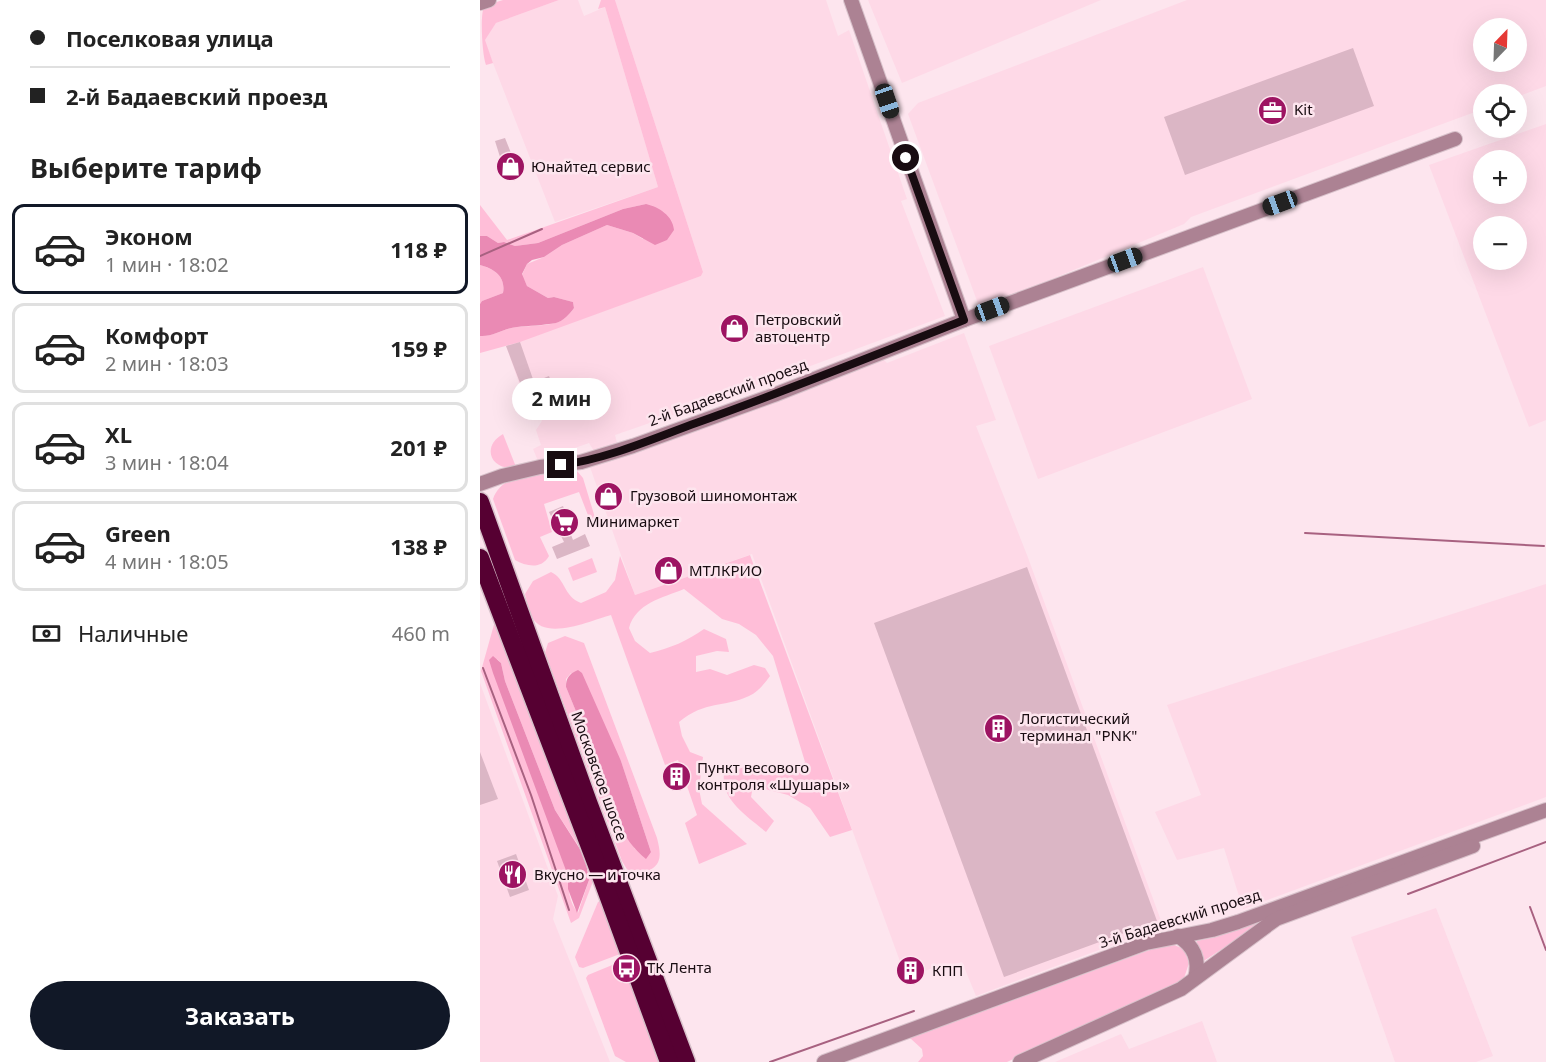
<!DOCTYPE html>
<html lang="ru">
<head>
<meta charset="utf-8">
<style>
	body { margin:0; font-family:"Noto Sans",sans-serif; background:#f2f2f2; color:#222; height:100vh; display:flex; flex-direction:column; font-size:22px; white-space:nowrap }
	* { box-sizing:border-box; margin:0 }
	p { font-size:20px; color:#767676 }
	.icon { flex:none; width:33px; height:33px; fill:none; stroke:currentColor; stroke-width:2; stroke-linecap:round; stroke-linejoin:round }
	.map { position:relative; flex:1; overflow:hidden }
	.side { display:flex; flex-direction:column; background:#fff; width:480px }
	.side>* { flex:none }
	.hud { display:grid; align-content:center; height:132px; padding:0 30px; background:#fff }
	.needle { width:39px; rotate:23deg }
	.tools { position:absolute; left:993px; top:18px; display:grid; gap:12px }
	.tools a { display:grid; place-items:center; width:54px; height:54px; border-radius:50%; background:#fff; box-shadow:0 6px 24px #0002; font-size:30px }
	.end { position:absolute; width:27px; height:27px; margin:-14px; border:8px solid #180c11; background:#fff; box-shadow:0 0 0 3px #fff }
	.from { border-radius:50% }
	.bubble { position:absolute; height:42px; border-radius:21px; background:#fff; box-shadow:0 6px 24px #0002; font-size:20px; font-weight:700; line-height:42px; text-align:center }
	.car { position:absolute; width:18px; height:36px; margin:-18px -9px; border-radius:8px; box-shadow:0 0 4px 2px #0007; background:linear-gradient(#222 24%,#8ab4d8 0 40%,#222 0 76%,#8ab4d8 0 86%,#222 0) }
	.hud b { display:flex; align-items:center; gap:21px; height:57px; font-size:22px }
	.hud b+b { border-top:2px solid #e0e0e0 }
	.hud i { width:15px; height:15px; background:#222 }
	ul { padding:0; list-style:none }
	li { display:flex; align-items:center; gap:18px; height:90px; margin:0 12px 9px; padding:0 18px; border:3px solid #e0e0e0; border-radius:12px }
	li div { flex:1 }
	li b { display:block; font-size:22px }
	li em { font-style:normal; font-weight:700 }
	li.on { border-color:#111827 }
	li>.icon { width:54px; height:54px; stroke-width:1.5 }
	h2 { padding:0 30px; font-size:27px; line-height:72px }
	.pay { display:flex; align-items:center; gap:15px; height:66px; padding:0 30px; font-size:22px }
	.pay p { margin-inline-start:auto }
	.cta { display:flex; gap:12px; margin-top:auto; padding:12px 30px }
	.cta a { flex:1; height:69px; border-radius:36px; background:#111827; color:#fff; font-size:24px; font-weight:700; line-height:69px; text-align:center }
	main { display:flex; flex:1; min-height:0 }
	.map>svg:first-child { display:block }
	.built { fill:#fed9e7; fill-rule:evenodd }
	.green { fill:#ffbed8; fill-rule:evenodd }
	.forest { fill:#ea8ab4 }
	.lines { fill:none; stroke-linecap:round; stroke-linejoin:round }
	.stream { stroke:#a86180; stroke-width:2 }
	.building { fill:#dbb6c5 }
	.minor-casing { stroke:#d8c2cb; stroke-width:16 }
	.highway-casing { stroke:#d8c2cb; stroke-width:21 }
	.minor { stroke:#ac8293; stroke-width:14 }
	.highway { stroke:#560032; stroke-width:18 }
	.route { stroke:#180c11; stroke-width:8 }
	.labels { text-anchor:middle; stroke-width:5; stroke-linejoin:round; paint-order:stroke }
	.poi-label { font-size:15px; fill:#180c11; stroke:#fde5ee; text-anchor:start }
	.street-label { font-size:15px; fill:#180c11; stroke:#fde5ee }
</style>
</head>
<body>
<main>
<section class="side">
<div class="hud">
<b><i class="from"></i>Поселковая улица</b>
<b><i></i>2-й Бадаевский проезд</b>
</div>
<h2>Выберите тариф</h2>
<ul>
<li class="on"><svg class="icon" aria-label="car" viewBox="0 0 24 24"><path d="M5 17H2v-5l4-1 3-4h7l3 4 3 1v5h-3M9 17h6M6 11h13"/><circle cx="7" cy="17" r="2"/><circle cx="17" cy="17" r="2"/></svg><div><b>Эконом</b><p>1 мин · 18:02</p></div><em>118 ₽</em></li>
<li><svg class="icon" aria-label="car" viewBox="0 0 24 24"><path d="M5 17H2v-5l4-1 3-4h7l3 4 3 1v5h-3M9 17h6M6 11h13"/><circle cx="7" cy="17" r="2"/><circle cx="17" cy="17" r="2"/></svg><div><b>Комфорт</b><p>2 мин · 18:03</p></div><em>159 ₽</em></li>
<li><svg class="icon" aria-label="car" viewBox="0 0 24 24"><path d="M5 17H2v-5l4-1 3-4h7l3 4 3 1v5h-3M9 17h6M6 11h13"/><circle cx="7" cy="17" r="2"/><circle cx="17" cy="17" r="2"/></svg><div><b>XL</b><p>3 мин · 18:04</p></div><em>201 ₽</em></li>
<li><svg class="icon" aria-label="car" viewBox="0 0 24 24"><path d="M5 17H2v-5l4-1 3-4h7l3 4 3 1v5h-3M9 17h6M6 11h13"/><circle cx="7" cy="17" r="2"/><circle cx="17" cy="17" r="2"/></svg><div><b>Green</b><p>4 мин · 18:05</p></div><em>138 ₽</em></li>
</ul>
<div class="pay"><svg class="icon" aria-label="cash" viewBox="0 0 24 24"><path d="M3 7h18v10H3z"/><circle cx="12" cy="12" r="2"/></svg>Наличные<p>460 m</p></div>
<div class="cta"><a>Заказать</a></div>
</section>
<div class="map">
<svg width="1066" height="1062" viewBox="0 0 1066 1062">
	<rect width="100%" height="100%" fill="#fde5ee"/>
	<g class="built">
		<path d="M79,0h19l6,16 21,-9 53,180 -103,35 -71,-182 12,-17z"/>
		<path d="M135,0h211l12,36 11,-6 58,169 -6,2 44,115 -175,65 -20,6 -12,-2 -44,16 2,6 -81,28 2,8 -23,8 -5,-8 -51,18 -5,-12 8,-4 -5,-15 6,-9 -5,-15 -9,-2 -3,-4 -19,-54 195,-70 2,-4z"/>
		<path d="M388,0h233l-199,83z"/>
		<path d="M707,0h359v86l-29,11 -1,-3h-32l-1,15 -292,108 -7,7 -204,85 -72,-195 10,-11zM1004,28h32v34h-32z"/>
		<path d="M1066,124v296l-17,7 -100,-262zM1004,160h32v34h-32zM1004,226h32v34h-32z"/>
		<path d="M723,267l49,132 -214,80 -49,-133z"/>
		<path d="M484,333l32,87 -20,6 51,129 136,371 -187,70 -14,-34 -14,4 -2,-3 -40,15 -154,-424 -117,41 -45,-128 119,-42 174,-66 4,4z"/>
		<path d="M1066,584v213l-303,112 -19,-61 -47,12 -22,-48 46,-17 -34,-90z"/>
		<path d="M0,683l78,213 -5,23 57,143h-130z"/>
		<path d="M956,908l57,148 -17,6h-81l-44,-125z"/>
		<path d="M722,1021l15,41h-162l66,-28 8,15z"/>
	</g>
	<g class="green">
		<path d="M23,0h56l-63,23 -11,17 8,23 -7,2c-4,-11 -6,-50 -2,-58 5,-3 13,-5 19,-7z"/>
		<path d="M121,0h14l88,272 -2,4 -181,66 -40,11v-17c14,1 24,-8 37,-9 12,-1 27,-1 38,-4 8,-2 15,-9 19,-15l-1,-6 -19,-5 -6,1 -21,-12 -5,-11 5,-11 17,-7 18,-12 45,-20 26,8 10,6 3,-35 -23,5 -85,34 -23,3 -11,-4 -6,1 -11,-7h-7v-31l27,35 151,-53 -53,-180 -7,2z"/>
		<path d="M0,265c15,4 26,12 23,28l-21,8 -2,3z"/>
		<path d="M23,434l13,33c-24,5 -36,-20 -13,-33z"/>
		<path d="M86,470l11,1 6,7 13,43 -5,2 -12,-31 -35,12 8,28 -12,5 9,19c-8,14 -23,10 -34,4l-22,-61c9,-27 49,-28 73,-29z"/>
		<path d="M270,555l102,275 -22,7 -20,-29 -22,-13 -35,-9 -2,11 23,24 -8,11c-20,-17 -45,-32 -42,-58 9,-4 20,-8 29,-8 17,1 39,8 52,-4l-32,-106 -17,-21 -17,-11 -17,-5 -38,-30c-22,9 -48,14 -55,39l6,13 15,12c21,-5 37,-12 54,-24l22,10 3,13 -12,-1 -21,5v16l14,-3 17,6 27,-10 11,3 5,8c-6,8 -12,16 -21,20 -26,12 -43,4 -70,26l3,14 8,16 13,5 -4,32 3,15 45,40 -48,20 -14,-41 12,-8 -19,-55 -13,5 -54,-150c-19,5 -66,27 -79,2 -4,-6 -5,-16 -7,-23l8,-13 18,-9c15,7 12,24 30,31l25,-11 9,-12 5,-24 15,39z"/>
		<path d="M112,558l5,14 -24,9 -5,-13z"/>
		<path d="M15,621l100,255 -16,42 -8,5 -90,-252zM17,659l4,4 4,18 50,129 23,35 11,27v8l-11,33c-9,-11 -10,-24 -10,-37z"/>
		<path d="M85,636l19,7 73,195c6,23 3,31 -21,37l-8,-4 -6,-10 -77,-208 3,-10zM91,673l50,88 30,91 -16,-3 -13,-19 -1,-9 -55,-134v-8z"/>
		<path d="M122,900l18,54 -37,14 -4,-1 -4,-10 23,-55z"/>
		<path d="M775,923l1,4 -54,35 -7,-17 2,-4 19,-4z"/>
		<path d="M689,943l15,6 5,14 -5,15 -12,11 -76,31 -89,42h-89l5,-6 -1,-7 -12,-11z"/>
		<path d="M142,961l7,2 34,99h-37l-11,-6 -29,-78 2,-3z"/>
	</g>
	<g class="forest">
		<path d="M166,204c13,3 27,12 28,26l-7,10 -12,5 -22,-12 -26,-8 -45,20 -18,12 -12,3 -5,4 -5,10 5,12 21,12 6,-1 19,5 1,6c-4,6 -11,13 -18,15 -12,2 -28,3 -39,4 -13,1 -23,10 -37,9v-32l2,-3 21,-8c3,-16 -8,-24 -23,-28v-29h7l11,7 6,-1 11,4 23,-3 85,-34z"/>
		<path d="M13,656l8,7 4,18 50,129 30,47 4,23 -12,33 -9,-24v-13l-75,-203 -4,-13z"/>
		<path d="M98,670l4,3 39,88 30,91 -5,7c-12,-10 -23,-22 -25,-38l-55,-134c0,-9 3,-13 12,-17z"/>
	</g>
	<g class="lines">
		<g class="stream">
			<path d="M0,256l62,-27"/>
			<path d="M825,533l239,13"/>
			<path d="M3,668l48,127 38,115"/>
			<path d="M928,894l138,-52"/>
			<path d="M1050,907l16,43"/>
			<path d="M290,1062l144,-51"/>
		</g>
	</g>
	<g class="building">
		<path d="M873,48l21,58 -189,69 -21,-58z"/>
		<path d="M25,138l6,15 -11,4 -5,-16z"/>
		<path d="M40,342l14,40 15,-6 8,22 -20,8 -9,-2 -22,-58z"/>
		<path d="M83,506l8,20 -3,1 5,13 12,-6 5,12 -33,13 -5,-12 12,-5 -15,-30z"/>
		<path d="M547,567l130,354 -153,56 -130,-354z"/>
		<path d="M0,752l18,47 -18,6z"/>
		<path d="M197,763l9,24 -12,4 -8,-24z"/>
		<path d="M36,854l13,36 -19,7 -13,-36z"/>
	</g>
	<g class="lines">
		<defs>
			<g id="minor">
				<path d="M371,0l113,320"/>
				<path d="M0,3l9,-3"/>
				<path d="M0,484l22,-8 38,-9 41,-5 52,-16 141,-51 190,-75 491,-181"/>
				<path d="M698,936c16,10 22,24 17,42"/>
				<path d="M344,1062l322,-119 66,-13 26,-8 308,-112"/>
				<path d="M540,1062l161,-73 95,-70 197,-73"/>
			</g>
			<g id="highway">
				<path d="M0,502l108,300 98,260"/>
				<path d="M0,558l120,315 69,189"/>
			</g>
		</defs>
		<use href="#minor" class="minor-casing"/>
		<use href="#highway" class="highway-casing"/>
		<use href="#minor" class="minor"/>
		<use href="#highway" class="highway"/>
	</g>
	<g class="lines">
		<path class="route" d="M81,465c46,-6 91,-26 135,-42 90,-32 179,-68 268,-103l-58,-162"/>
	</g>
	<defs>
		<symbol id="office-disc" viewBox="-11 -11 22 22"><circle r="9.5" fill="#9d1462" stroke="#fde5ee"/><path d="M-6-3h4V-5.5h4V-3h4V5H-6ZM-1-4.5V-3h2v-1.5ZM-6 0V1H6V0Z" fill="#fff"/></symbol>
		<symbol id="shop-disc" viewBox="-11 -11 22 22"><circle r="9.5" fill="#9d1462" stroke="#fde5ee"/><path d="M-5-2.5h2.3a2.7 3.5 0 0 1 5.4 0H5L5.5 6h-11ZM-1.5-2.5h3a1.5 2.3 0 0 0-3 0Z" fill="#fff"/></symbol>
		<symbol id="supermarket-disc" viewBox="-11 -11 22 22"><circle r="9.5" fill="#9d1462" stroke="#fde5ee"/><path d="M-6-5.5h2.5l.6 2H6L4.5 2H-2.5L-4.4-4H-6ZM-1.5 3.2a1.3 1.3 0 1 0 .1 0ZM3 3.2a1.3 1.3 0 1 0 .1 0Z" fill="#fff"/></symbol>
		<symbol id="building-disc" viewBox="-11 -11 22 22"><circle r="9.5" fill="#9d1462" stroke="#fde5ee"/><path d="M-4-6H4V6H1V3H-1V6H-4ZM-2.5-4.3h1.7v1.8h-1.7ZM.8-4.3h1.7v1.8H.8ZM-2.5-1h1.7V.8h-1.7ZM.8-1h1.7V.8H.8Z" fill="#fff"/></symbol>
		<symbol id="restaurant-disc" viewBox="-11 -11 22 22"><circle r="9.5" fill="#9d1462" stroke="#fde5ee"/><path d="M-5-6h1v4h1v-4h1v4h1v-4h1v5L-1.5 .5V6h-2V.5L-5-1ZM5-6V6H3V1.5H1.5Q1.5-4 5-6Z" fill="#fff"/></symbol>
		<symbol id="bus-disc" viewBox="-11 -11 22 22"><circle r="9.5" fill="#9d1462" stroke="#fde5ee"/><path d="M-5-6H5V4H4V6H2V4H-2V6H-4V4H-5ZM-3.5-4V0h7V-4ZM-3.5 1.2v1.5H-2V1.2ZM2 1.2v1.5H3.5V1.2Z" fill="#fff"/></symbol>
	</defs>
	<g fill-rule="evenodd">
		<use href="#office-disc" x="776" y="94" width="33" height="33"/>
		<use href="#shop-disc" x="14" y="150" width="33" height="33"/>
		<use href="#shop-disc" x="238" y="312" width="33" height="33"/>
		<use href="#shop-disc" x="112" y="480" width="33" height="33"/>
		<use href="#supermarket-disc" x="68" y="506" width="33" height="33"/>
		<use href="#shop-disc" x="172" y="554" width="33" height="33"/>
		<use href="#building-disc" x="502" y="712" width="33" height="33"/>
		<use href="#building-disc" x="180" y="760" width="33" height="33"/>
		<use href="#restaurant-disc" x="16" y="858" width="33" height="33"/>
		<use href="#bus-disc" x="130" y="952" width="33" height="33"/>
		<use href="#building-disc" x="414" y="954" width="33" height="33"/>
	</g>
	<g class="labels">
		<g class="poi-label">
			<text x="814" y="115">Kit</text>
			<text x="51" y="172">Юнайтед сервис</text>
			<text x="275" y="325">Петровский<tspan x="275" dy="17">автоцентр</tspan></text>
			<text x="150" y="501">Грузовой шиномонтаж</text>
			<text x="106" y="527">Минимаркет</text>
			<text x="209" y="576">МТЛКРИО</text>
			<text x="540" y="724">Логистический<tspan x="540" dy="17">терминал "PNK"</tspan></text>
			<text x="217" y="773">Пункт весового<tspan x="217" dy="17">контроля «Шушары»</tspan></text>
			<text x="54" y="880">Вкусно — и точка</text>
			<text x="167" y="973">ТК Лента</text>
			<text x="452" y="976">КПП</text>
		</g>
		<g class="street-label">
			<text transform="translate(248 393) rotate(-20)" y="5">2-й Бадаевский проезд</text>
			<text transform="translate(119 776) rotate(70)" y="5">Московское шоссе</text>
			<text transform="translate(700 919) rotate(-17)" y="5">3-й Бадаевский проезд</text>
		</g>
	</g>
</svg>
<div class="tools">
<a><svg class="needle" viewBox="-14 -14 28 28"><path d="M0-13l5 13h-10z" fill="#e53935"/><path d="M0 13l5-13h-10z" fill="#767676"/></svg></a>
<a><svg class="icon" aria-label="locate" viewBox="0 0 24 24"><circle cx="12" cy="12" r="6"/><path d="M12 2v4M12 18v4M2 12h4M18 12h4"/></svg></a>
<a>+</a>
<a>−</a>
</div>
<i class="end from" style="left:426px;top:158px"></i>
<i class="end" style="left:81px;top:465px"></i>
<div class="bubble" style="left:32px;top:378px;width:99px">2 мин</div>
<i class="car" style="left:407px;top:101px;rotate:161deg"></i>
<i class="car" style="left:800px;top:203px;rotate:250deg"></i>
<i class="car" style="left:645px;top:260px;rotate:70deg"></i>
<i class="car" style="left:512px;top:309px;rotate:70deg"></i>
</div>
</main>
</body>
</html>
